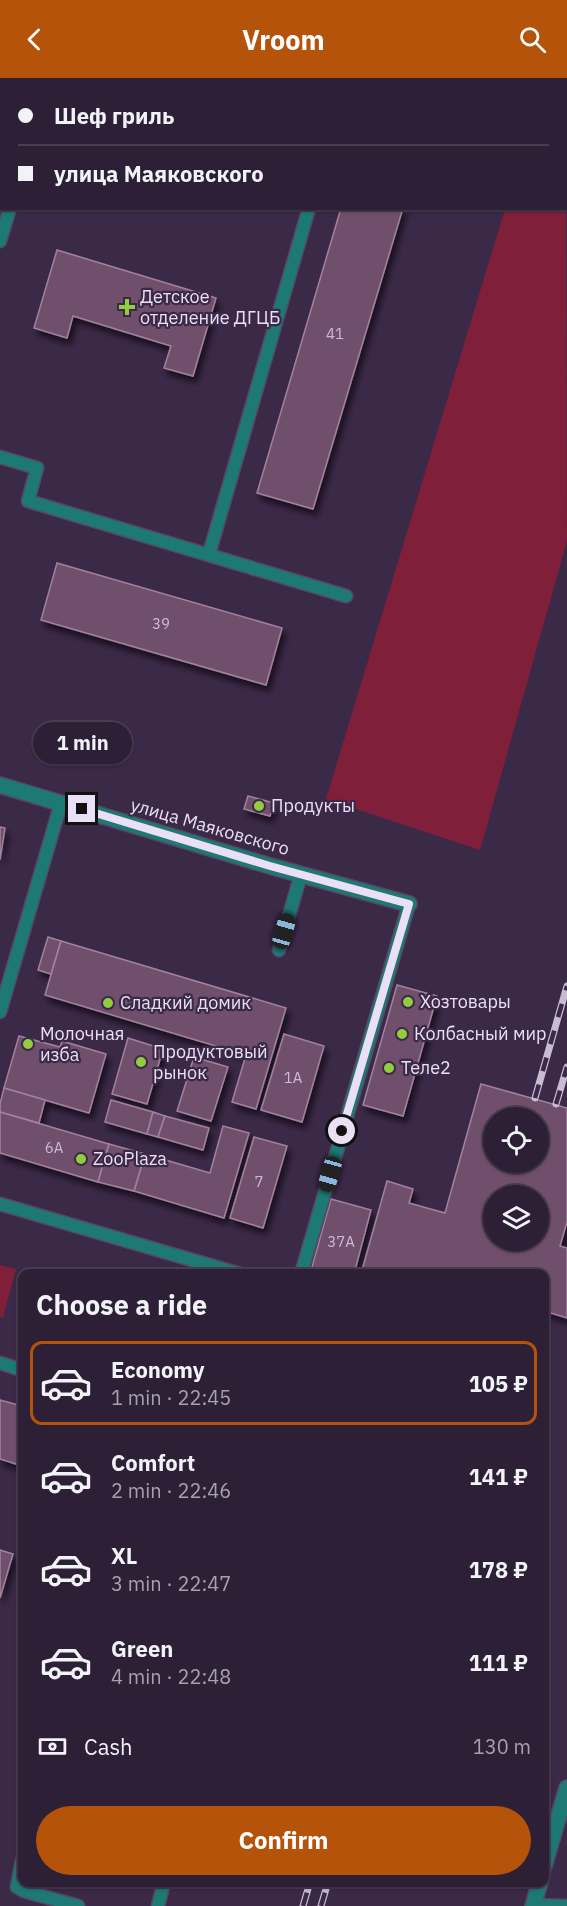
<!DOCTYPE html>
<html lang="en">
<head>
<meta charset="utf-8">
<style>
	body { margin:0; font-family:"IBM Plex Sans",sans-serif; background:#34273e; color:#f1f3f6; height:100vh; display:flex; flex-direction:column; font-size:22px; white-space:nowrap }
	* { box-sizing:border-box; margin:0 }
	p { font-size:20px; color:#a6a2ad }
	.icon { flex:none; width:33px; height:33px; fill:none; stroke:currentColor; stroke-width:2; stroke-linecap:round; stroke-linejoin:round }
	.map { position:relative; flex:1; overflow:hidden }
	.drawer { position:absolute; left:18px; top:1191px; width:531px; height:618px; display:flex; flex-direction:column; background:#2c1f36; border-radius:12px; box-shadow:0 2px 4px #0004,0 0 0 2px #483d51 }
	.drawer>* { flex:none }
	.guide { position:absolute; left:0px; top:0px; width:567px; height:132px; box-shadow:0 2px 4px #0004,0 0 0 2px #483d51; display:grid; align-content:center; height:132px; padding:0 18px; background:#2c1f36 }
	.tools { position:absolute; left:483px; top:1029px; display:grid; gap:12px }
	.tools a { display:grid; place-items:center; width:66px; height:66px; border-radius:50%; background:#2c1f36; box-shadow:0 2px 4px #0004,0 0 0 2px #483d51; font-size:30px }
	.end { position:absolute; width:27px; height:27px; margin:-14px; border:8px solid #eadff4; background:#111; box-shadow:0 0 0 3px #111 }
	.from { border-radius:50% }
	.bubble { position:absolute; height:42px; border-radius:21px; background:#2c1f36; box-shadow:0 2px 4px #0004,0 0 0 2px #483d51; font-size:20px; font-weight:700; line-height:42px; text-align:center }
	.car { position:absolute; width:18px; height:36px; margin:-18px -9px; border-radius:8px; box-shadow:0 0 4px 2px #0007; background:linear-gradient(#222 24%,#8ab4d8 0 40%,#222 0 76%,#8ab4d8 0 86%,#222 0) }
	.guide b { display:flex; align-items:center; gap:21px; height:57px; font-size:22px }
	.guide b+b { border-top:2px solid #483d51 }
	.guide i { width:15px; height:15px; background:#f1f3f6 }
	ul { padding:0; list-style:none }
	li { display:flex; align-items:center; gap:18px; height:84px; margin:0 12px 9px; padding:0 6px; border:3px solid transparent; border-radius:12px }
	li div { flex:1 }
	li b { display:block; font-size:22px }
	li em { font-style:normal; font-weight:700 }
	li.on { border-color:#b45309 }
	li>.icon { width:54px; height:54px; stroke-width:1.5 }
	h2 { padding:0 18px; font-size:27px; line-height:72px }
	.pay { display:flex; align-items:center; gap:15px; height:66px; padding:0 18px; font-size:22px }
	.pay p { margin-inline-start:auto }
	.primary-button { display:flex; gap:12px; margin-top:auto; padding:12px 18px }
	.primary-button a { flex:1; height:69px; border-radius:36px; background:#b45309; color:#fff; font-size:24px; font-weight:700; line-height:69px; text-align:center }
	header { display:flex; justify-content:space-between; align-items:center; height:78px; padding:0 18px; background:#b45309; color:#fff; font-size:27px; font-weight:700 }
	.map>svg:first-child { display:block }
	.green { fill:#801f39 }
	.building { fill:#6f506c; stroke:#a2809f; stroke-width:1.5; fill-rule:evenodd; filter:url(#shadow) }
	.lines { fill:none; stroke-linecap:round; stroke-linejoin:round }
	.service-casing { stroke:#574664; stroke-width:15 }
	.minor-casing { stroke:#574664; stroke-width:18 }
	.tertiary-casing { stroke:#574664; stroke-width:18 }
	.service { stroke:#1d7974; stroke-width:12 }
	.minor { stroke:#1d7974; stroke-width:15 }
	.tertiary { stroke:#1d7974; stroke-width:15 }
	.rail-casing { stroke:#c8bcd2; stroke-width:7 }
	.rail { stroke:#3b2948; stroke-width:4.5; stroke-dasharray:14; stroke-linecap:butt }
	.route { stroke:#eadff4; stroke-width:8 }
	.poi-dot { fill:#91cd3f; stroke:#3b2948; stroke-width:2 }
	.labels { text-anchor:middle; stroke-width:4.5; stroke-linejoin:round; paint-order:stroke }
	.number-label { font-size:15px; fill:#cbbbd2 }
	.poi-label { font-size:18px; fill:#eadff4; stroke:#3b2948; text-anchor:start }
	.street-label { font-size:18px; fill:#eadff4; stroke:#3b2948 }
</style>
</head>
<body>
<header><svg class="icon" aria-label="back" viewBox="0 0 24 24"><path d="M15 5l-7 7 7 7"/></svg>Vroom<svg class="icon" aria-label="search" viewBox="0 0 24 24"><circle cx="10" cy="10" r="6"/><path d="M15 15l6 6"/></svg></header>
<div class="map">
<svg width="567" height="1828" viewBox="0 0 567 1828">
	<defs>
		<filter id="shadow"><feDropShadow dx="3.5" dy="6" stdDeviation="3" flood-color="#0009"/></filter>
	</defs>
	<rect width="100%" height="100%" fill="#3b2948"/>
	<g class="green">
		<path d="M566,3l1,460 -87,309 -154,-51 179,-590 61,-1z"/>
		<path d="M0,1187l16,4 -13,49 -3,-1z"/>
	</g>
	<g class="building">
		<path d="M0,0h24l-22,2 -2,85z"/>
		<path d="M166,0h57l-58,2z"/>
		<path d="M253,0h54l-54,2z"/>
		<path d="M380,0h62l-62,2z"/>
		<path d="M341,130h62l-90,301 -56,-16z"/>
		<path d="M57,172l159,48 -23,78 -29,-8 7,-22 -98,-30 -6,22 -33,-10z"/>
		<path d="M57,485l225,65 -16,57 -225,-65z"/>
		<path d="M248,718l26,7 -4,13 -26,-7z"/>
		<path d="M0,749l5,1 -5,32z"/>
		<path d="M48,859l13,4 -10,33 -13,-4z"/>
		<path d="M61,863l225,67 -30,101 -24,-7 14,-47 -201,-60z"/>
		<path d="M397,907l40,11 -34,120 -40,-11z"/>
		<path d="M284,956l40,12 -22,76 -41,-12z"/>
		<path d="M19,958l41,11 2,-6 44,13 -17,59 -85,-25z"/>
		<path d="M128,960l35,11 -16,55 -35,-10z"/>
		<path d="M194,979l34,10 -17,54 -34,-10z"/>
		<path d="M481,1006l86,24v114l-7,24 7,2v70l-23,-7v-37h-135l-16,-5 -1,5h-31l26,-93 26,8 -4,14 36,10zM494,1040h44v44h-44zM494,1118h44v44h-44z"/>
		<path d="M4,1010l41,12 -6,23 -39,-11v-8z"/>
		<path d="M111,1022l42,12 -6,22 -42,-12z"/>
		<path d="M0,1034l109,32 -11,38 -98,-29z"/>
		<path d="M153,1034l12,4 -7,21 -11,-3z"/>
		<path d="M165,1038l44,12 -6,22 -45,-13z"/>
		<path d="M223,1048l26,7 -25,85 -90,-27 11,-37 65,19z"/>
		<path d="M254,1059l33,9 -24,82 -33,-10z"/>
		<path d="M109,1066l36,10 -11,37 -36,-9z"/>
		<path d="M331,1121l40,11 -17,64h-44z"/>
		<path d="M0,1322l22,6v60l-22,-7z"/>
		<path d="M0,1472l13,4 -13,44z"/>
	</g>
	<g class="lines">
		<defs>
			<g id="service">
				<path d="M48,2v-2"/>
				<path d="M139,2l1,-2"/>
				<path d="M348,2l1,-2"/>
				<path d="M0,163l10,-33"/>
				<path d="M0,379l37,11 -9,33 318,95"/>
				<path d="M209,476l100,-346"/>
				<path d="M279,872l22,-76"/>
				<path d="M0,934l61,-209"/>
				<path d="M0,1126l240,70"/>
				<path d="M301,1196l108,-370"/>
				<path d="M0,1285l22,7"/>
				<path d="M22,1783l-5,26 7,4 54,15"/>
				<path d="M533,1827l34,1"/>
				<path d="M158,1828l6,-24"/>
			</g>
			<path id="minor" d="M0,707l270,81 139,38"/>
			<g id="tertiary">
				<path d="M544,1788l23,-78"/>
				<path d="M533,1828l7,-24"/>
			</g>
		</defs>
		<use href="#service" class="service-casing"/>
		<use href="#minor" class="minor-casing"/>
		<use href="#tertiary" class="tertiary-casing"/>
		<use href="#service" class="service"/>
		<use href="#minor" class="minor"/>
		<use href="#tertiary" class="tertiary"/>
		<defs>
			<g id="rail">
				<path d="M535,1020l32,-112"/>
				<path d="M556,1026l11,-37"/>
				<path d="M303,1828l7,-24"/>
				<path d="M321,1828l7,-24"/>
			</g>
		</defs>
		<use href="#rail" class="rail-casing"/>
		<use href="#rail" class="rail"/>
	</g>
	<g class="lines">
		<path class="route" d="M82,731l188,57 139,38 -67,227"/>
	</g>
	<g class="poi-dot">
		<path d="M124 220h6v6h6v6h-6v6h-6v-6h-6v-6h6z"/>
		<circle cx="259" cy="728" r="6"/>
		<circle cx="408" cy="924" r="6"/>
		<circle cx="108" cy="925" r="6"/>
		<circle cx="402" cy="956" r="6"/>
		<circle cx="28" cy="966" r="6"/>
		<circle cx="141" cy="984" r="6"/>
		<circle cx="389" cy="990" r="6"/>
		<circle cx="81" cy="1081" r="6"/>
	</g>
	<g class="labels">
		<g class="number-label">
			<text x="335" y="261">41</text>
			<text x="161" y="551">39</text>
			<text x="293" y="1005">1А</text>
			<text x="54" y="1075">6А</text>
			<text x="259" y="1109">7</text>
			<text x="341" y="1169">37А</text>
		</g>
		<g class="poi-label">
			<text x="140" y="225">Детское<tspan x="140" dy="21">отделение ДГЦБ</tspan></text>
			<text x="271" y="734">Продукты</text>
			<text x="420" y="930">Хозтовары</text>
			<text x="120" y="931">Сладкий домик</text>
			<text x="40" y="962">Молочная<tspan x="40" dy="21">изба</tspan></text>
			<text x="414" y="962">Колбасный мир</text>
			<text x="153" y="980">Продуктовый<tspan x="153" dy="21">рынок</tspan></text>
			<text x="401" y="996">Теле2</text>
			<text x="93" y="1087">ZooPlaza</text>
		</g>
		<g class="street-label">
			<text transform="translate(210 749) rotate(16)" y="6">улица Маяковского</text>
		</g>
	</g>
</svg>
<div class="tools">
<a><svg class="icon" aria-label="locate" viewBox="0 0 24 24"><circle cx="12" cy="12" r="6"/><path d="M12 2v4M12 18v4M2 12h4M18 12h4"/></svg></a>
<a><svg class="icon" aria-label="layers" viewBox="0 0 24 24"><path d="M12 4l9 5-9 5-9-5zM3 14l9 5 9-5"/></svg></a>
</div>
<i class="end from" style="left:342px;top:1053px"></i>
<i class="end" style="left:82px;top:731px"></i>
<div class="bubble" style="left:33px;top:644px;width:99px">1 min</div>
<i class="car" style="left:284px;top:853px;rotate:16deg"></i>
<i class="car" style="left:330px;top:1096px;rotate:196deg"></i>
<div class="guide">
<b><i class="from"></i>Шеф гриль</b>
<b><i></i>улица Маяковского</b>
</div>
<section class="drawer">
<h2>Choose a ride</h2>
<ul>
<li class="on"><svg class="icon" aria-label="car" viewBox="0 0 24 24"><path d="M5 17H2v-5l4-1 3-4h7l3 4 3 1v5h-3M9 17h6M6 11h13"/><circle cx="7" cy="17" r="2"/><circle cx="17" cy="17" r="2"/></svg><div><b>Economy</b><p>1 min · 22:45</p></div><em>105 ₽</em></li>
<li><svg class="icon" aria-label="car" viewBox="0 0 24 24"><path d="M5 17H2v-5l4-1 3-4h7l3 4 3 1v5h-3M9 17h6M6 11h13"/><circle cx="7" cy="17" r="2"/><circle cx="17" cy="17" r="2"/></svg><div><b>Comfort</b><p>2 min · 22:46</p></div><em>141 ₽</em></li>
<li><svg class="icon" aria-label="car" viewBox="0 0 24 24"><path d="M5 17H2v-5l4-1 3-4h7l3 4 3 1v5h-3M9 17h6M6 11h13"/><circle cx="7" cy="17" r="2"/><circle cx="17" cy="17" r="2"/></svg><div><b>XL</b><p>3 min · 22:47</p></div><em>178 ₽</em></li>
<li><svg class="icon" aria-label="car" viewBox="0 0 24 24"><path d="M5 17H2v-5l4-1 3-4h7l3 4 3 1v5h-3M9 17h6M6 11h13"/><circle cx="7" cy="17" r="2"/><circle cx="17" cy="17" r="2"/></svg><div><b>Green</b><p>4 min · 22:48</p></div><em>111 ₽</em></li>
</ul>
<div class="pay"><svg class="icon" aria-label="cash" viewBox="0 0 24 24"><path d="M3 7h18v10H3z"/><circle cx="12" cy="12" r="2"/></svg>Cash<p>130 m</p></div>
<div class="primary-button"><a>Confirm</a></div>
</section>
</div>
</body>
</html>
